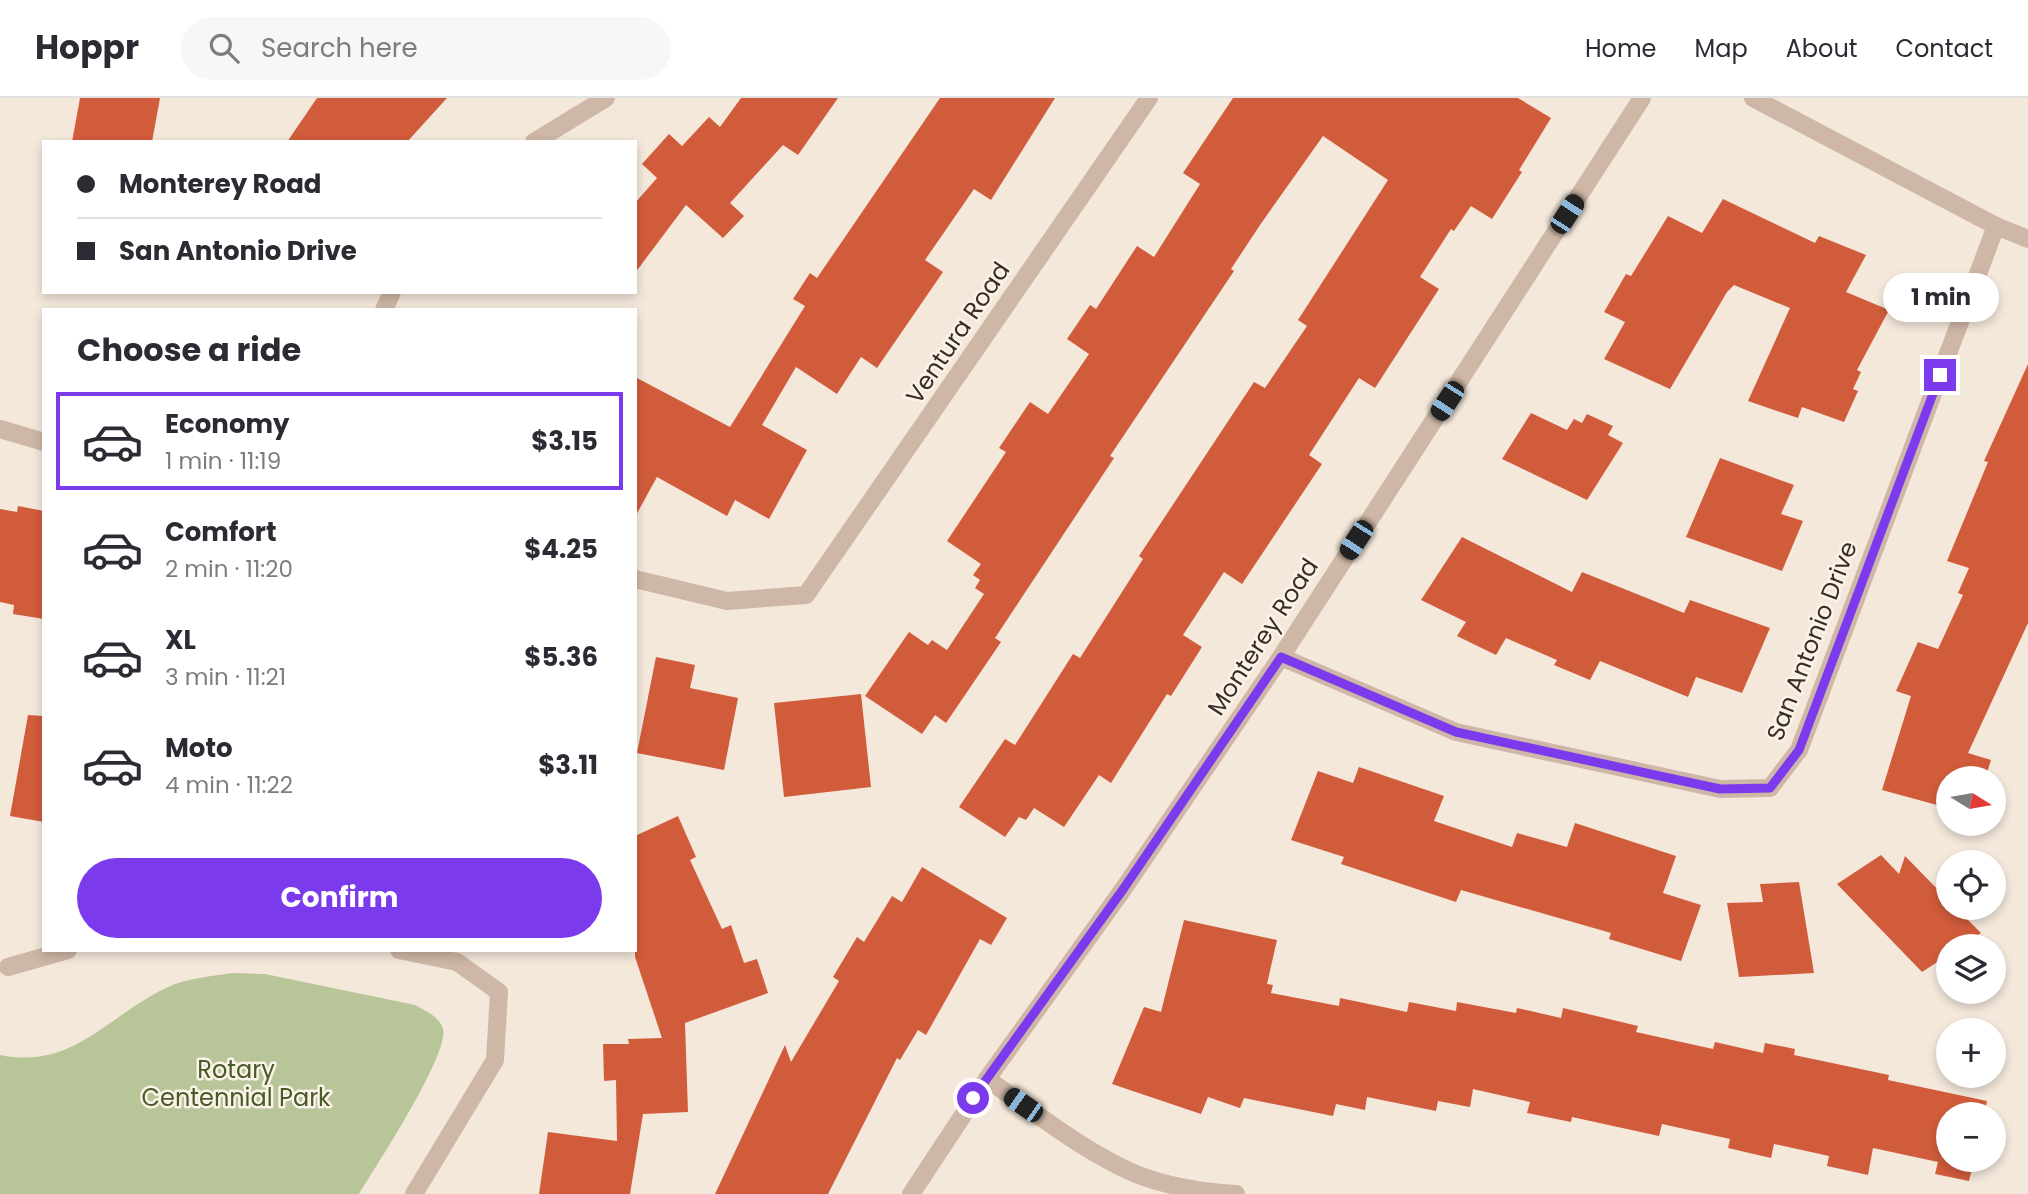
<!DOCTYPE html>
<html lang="en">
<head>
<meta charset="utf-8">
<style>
	body { margin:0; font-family:Poppins,sans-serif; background:#f7f7f7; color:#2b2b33; height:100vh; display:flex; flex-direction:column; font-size:26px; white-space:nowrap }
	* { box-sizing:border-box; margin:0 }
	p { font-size:23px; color:#7c7c81 }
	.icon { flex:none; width:38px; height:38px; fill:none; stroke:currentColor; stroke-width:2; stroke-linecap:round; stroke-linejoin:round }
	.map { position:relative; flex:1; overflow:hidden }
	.sheet { position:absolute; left:42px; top:210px; width:595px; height:644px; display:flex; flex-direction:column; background:#fff; border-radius:0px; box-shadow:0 4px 10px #0003 }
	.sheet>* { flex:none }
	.top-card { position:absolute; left:42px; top:42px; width:595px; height:154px; border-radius:0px; box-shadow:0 4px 10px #0003; display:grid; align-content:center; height:154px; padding:0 35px; background:#fff }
	.needle { width:46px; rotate:101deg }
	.tools { position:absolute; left:1936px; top:668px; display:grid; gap:14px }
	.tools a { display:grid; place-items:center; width:70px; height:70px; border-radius:50%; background:#fff; box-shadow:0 4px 10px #0003; font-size:35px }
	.end { position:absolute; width:32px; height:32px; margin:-16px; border:9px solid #7c3aed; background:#fff; box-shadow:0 0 0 4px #fff }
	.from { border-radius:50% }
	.bubble { position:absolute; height:49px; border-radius:24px; background:#fff; box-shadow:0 4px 10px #0003; font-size:23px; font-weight:700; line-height:49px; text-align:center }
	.car { position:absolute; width:21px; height:42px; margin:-21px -10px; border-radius:9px; box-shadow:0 0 5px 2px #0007; background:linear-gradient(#222 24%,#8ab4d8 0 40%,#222 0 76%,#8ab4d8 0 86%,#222 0) }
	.top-card b { display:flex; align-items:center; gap:24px; height:66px; font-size:26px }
	.top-card b+b { border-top:2px solid #e1e1e2 }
	.top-card i { width:18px; height:18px; background:#2b2b33 }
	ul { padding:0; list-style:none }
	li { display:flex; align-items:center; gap:21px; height:98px; margin:0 14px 10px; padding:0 21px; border:4px solid transparent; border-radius:0px }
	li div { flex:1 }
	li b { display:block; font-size:26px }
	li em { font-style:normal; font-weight:700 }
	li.current { border-color:#7c3aed }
	li>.icon { width:63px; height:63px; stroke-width:1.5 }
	h2 { padding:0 35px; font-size:32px; line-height:84px }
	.primary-button { display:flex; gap:14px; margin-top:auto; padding:14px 35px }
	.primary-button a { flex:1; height:80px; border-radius:42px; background:#7c3aed; color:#fff; font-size:28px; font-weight:700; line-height:80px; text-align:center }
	header { display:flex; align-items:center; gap:42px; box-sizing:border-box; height:98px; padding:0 35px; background:#fff; border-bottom:2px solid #e1e1e2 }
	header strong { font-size:33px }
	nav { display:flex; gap:38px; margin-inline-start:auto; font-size:24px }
	.search { width:490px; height:63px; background:#f7f7f7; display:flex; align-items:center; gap:18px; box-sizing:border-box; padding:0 24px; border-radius:38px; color:#7c7c81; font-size:26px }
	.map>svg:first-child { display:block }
	.green { fill:#b7c599 }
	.building { fill:#d15c3c }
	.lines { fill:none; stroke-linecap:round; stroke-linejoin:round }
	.street { stroke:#ceb7a6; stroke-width:18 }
	.route { stroke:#7c3aed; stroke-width:9 }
	.labels { text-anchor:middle; stroke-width:5; stroke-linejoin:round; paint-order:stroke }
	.street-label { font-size:24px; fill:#392c27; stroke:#fbf2e8 }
	.park-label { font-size:24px; fill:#495a29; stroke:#fbf2e8 }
</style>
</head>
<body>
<header>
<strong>Hoppr</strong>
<div class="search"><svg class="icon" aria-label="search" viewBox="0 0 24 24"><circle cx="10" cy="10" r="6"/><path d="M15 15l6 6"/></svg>Search here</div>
<nav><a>Home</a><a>Map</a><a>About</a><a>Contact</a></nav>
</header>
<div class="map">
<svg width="2028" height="1096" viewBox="0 0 2028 1096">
	<rect width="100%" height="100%" fill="#f4e8db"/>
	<path class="green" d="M234,875l31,1 150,31c11,6 24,11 28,24 6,26 -67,137 -84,165h-359v-139c73,15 107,-39 166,-67 21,-10 45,-12 68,-15z"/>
	<g class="building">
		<path d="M80,0h80l-8,44h-80z"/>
		<path d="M317,0h130l-40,44h-120z"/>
		<path d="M741,0h97l-40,57 -15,-10 -53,58 14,13 -21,22 -37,-33 -51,68v-70l22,-25 -15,-14 27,-30 13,12 27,-29 11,10z"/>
		<path d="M940,0h115l-64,102 -17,-11 -49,71 18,12 -66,96 -16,-11 -24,37 -41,-27 -34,58 45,25 -38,69 -34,-19 -8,16 -70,-39 -22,40v-140l95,50 75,-121 -12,-7 17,-26 7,5z"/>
		<path d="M1233,0h285l33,20 -32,52 3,2 -30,47 -21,-13 -17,25 -3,-2 -31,48 19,12 -64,99 -16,-10 -50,77 13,9 -80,120 -18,-12 -41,63 19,12 -31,49 -4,-2 -56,89 -12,-8 -35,52 -30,-19 -8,12 -7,-3 -14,20 -46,-30 46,-68 10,6 58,-91 7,4 63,-99 -4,-3 115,-174 11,6 42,-62 -9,-6 90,-140 -65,-44 -63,89 -29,44 3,2 -124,185 4,2 -119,180 6,4 -55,81 -11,-8 -13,19 -57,-38 44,-64 19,13 4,-5 15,10 37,-56 -9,-6 5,-8 -7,-5 8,-11 -34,-23 59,-89 -7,-4 31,-46 18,12 41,-60 -22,-15 23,-34 6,4 41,-63 17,11 46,-73 -17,-11z"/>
		<path d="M1723,101l92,44 4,-7 47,19 -20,37 43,18 -32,60 4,2 -8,17 5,2 -14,31 -42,-15 -4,11 -50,-17 42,-93 -56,-23 -7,7 -57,97 -66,-30 21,-37 -21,-10 22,-38 5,2 37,-60 34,17z"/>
		<path d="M2028,266v259l-60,130 23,7 -6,19h-37v29l-66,-18 29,-94 -15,-5 22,-49 20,7 25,-54 -5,-2 11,-25 -22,-7 41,-99 -4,-1z"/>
		<path d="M1531,315l36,17 7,-11 8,4 5,-9 26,12 -5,9 15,8 -36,57 -85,-41z"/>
		<path d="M1720,360l74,27 -13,29 22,7 -21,50 -96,-34z"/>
		<path d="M18,408l26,5v108l-31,-5 1,-9 -14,-3v-93l17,3z"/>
		<path d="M1462,439l110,55 10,-20 102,41 6,-13 80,28 -28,65 -46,-16 -8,20 -88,-36 -10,19 -36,-15 3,-5 -51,-22 -10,17 -39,-19 9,-14 -45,-22z"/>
		<path d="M656,559l39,8 -5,23 48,10 -14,72 -87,-17z"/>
		<path d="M861,596l10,93 -87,10 -10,-94z"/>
		<path d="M28,617l16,1v106l-34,-6z"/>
		<path d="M1359,669l85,29 -10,25 78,26 5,-14 50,14 8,-24 101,33 -13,37 38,12 -20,56 -72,-22 2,-6 -150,-43 -5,12 -115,-38 3,-7 -53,-17 27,-69 35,12z"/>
		<path d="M678,718l18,41 -6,3 32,69 9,-4 13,38 13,-4 11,34 -83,30 3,89 -45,2 -13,80h-91l9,-62 69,9 -1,-61 -12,1 -1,-37h26l-1,-5 34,-1 -27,-81v-121z"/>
		<path d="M1881,757l18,19 6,-18 43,44v8h8l25,25 -21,14h-12v8l-26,17 -85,-88z"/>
		<path d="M922,769l85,51 -16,27 -11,-6 -54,96 -8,-5 -18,30 -3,-2 -69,136h-113l70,-149 6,17 48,-81 -6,-4 24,-40 7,5 28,-46 10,6z"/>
		<path d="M1799,784l15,91 -75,4 -12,-74 36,-1 -3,-18z"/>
		<path d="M1184,822l93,20 -10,44 6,1 -2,8 68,13 1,-8 67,14 2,-10 47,9 1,-9 59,11 1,-5 44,10 2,-10 75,18 -2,6 77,17 2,-7 48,11 2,-10 30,6 -1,6 95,20 -1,5 99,21 -3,14h-36v45h26l-5,21 -34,-7 3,-12 -65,-14 -5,27 -41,-9 2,-10 -55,-12 -3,14 -43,-10 2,-9 -68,-15 -3,12 -87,-19 -1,5 -44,-9 3,-11 -57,-13 -3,18 -32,-6 -2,10 -69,-14 -2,13 -29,-6 -3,12 -89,-18 -4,10 -32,-11 -7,17 -89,-30 32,-77 17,5z"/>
	</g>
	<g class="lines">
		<g class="street">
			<path d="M1753,0l243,128 32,13"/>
			<path d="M534,44l72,-44"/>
			<path d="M384,212l8,-18"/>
			<path d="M0,331l44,13"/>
			<path d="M635,481l92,22 79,-6 343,-497"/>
			<path d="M1281,559l175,75 264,57 50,-1 29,-38 197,-524"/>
			<path d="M399,852l58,12 42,30 -4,68 -81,134"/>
			<path d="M8,869l60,-17"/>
			<path d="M987,981c46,32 97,73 149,95 30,12 68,18 100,20"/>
			<path d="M911,1096l76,-115 137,-191 157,-231 361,-559"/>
		</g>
	</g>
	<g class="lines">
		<path class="route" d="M973,1000l151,-210 157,-231 175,75 264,57 50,-1 29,-38 141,-375"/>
	</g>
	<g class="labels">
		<g class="street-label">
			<text transform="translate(958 235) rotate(-56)" y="8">Ventura Road</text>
			<text transform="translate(1263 539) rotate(-57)" y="8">Monterey Road</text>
			<text transform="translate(1812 543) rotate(-69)" y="8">San Antonio Drive</text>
		</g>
		<g class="park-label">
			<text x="236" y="980">Rotary<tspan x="236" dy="28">Centennial Park</tspan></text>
		</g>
	</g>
</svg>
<div class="tools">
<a><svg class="needle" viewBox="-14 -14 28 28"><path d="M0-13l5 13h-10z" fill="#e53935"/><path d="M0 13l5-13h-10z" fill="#7c7c81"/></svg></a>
<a><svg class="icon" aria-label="locate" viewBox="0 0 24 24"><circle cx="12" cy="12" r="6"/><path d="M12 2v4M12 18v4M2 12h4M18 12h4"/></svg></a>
<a><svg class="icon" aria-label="layers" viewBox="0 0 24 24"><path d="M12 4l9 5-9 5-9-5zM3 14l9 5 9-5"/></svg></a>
<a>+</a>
<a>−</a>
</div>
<i class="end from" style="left:973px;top:1000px"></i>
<i class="end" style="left:1940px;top:277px"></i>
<div class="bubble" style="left:1883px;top:175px;width:116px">1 min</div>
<i class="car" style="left:1567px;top:116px;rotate:33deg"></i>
<i class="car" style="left:1447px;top:303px;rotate:213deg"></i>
<i class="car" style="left:1356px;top:442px;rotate:213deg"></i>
<i class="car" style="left:1023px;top:1007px;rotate:305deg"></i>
<div class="top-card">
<b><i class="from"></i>Monterey Road</b>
<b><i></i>San Antonio Drive</b>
</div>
<section class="sheet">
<h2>Choose a ride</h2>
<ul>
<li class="current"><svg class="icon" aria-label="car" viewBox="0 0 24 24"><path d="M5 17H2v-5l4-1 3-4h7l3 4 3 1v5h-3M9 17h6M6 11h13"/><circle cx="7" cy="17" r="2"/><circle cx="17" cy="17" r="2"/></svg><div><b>Economy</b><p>1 min · 11:19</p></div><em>$3.15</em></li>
<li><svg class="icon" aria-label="car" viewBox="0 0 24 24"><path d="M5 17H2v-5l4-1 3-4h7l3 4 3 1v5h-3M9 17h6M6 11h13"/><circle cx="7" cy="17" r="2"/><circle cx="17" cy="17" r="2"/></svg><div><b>Comfort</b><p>2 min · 11:20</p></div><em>$4.25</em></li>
<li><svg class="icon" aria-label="car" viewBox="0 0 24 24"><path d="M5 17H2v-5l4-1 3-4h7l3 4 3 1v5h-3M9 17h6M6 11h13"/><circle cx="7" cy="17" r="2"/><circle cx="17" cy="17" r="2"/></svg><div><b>XL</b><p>3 min · 11:21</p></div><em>$5.36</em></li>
<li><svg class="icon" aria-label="car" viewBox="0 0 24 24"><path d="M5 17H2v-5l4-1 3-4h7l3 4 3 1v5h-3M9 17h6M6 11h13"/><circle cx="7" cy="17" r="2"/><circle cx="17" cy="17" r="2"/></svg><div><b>Moto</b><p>4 min · 11:22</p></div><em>$3.11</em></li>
</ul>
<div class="primary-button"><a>Confirm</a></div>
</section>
</div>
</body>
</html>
